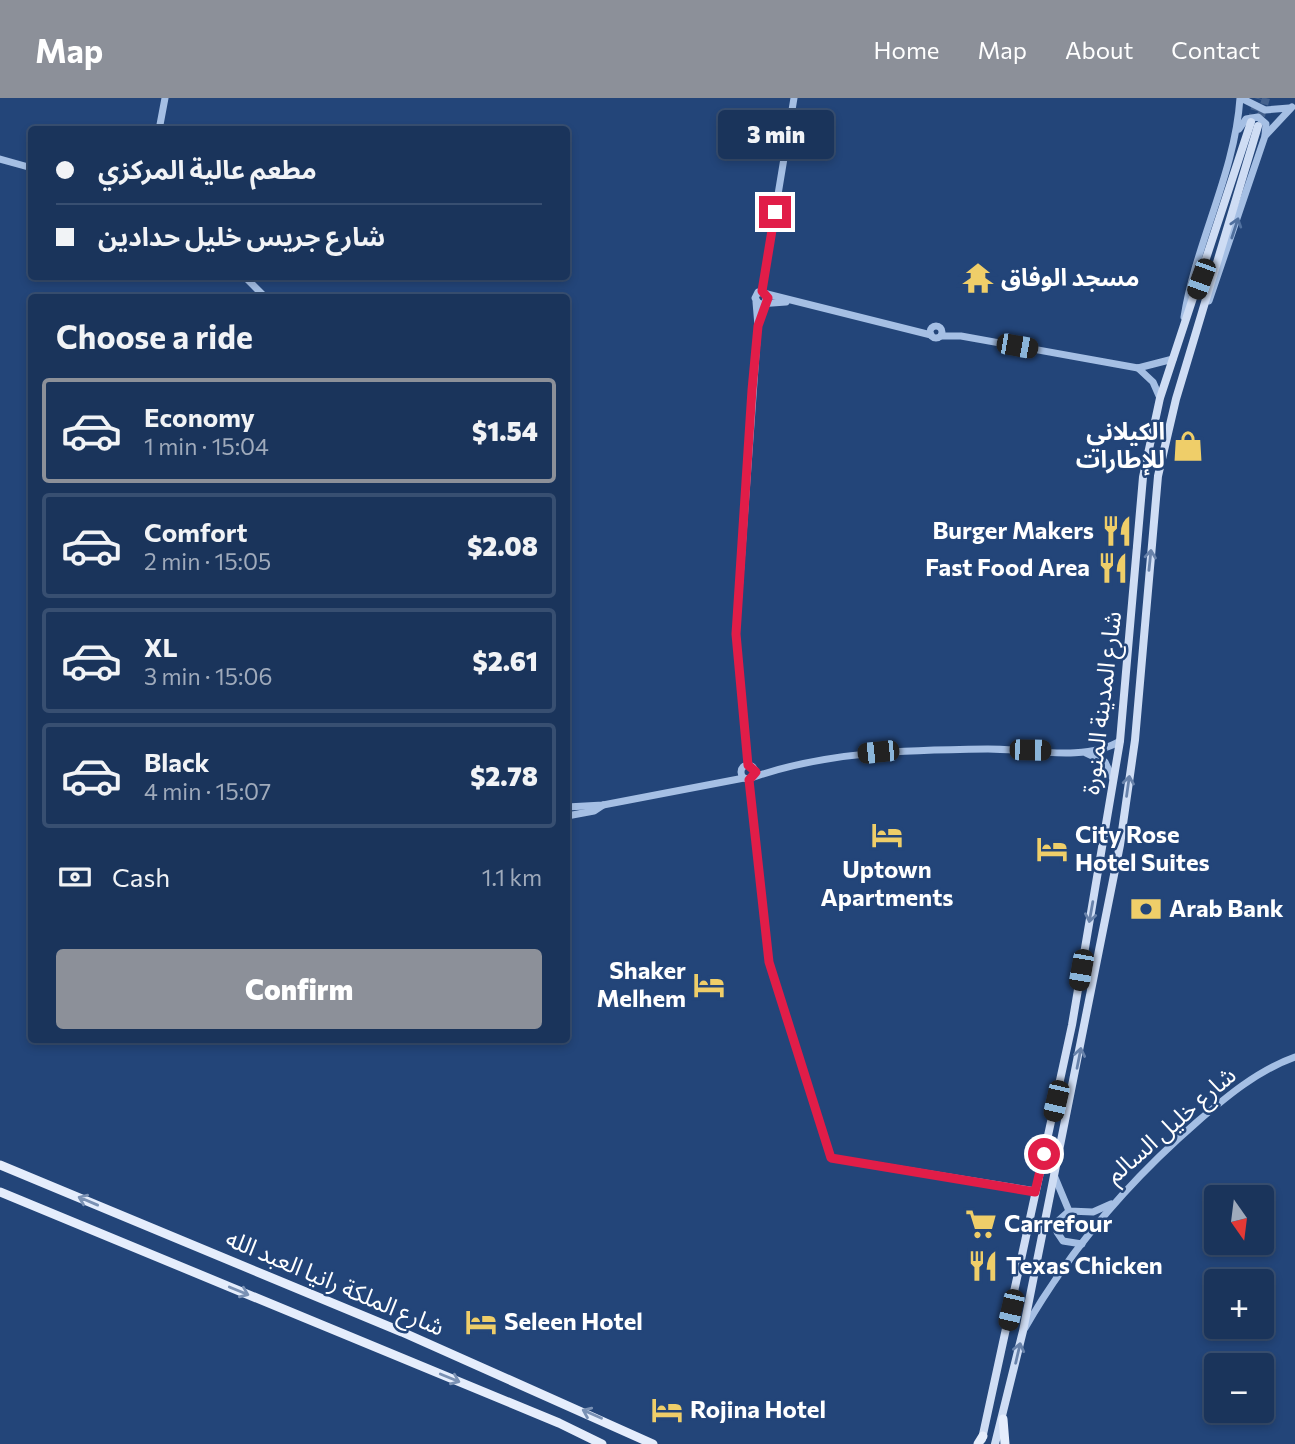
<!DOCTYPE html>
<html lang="en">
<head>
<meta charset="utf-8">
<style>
	body { margin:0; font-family:Commissioner,"Noto Sans Arabic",sans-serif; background:#273f64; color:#f1f3f6; height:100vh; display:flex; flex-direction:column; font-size:26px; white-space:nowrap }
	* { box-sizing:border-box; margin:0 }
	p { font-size:23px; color:#9faabb }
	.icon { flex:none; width:38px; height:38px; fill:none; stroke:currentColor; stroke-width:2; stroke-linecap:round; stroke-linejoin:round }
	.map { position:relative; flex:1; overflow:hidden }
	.side { position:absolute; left:28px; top:196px; width:542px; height:749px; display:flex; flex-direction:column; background:#1a345b; border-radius:7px; box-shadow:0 4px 10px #0003,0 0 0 2px #384f71 }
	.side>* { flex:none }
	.guide { position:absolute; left:28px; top:28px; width:542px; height:154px; border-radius:7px; box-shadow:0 4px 10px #0003,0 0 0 2px #384f71; display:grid; align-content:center; height:154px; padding:0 28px; background:#1a345b }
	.needle { width:46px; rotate:166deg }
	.fabs { position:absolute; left:1204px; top:1087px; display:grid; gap:14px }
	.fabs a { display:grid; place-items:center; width:70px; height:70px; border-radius:7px; background:#1a345b; box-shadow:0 4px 10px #0003,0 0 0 2px #384f71; font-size:35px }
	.end { position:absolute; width:32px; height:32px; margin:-16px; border:9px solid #e11d48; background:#fff; box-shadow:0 0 0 4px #fff }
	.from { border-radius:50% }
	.bubble { position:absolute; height:49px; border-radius:7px; background:#1a345b; box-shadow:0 4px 10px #0003,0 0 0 2px #384f71; font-size:23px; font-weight:800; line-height:49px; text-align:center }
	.car { position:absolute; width:21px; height:42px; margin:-21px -10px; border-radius:9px; box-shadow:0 0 5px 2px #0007; background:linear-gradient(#222 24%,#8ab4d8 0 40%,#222 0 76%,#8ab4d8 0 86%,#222 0) }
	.guide b { display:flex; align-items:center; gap:24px; height:66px; font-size:26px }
	.guide b+b { border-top:2px solid #384f71 }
	.guide i { width:18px; height:18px; background:#f1f3f6 }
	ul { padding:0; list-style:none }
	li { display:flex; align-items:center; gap:21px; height:105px; margin:0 14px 10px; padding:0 14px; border:4px solid #384f71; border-radius:7px }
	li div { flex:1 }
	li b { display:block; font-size:26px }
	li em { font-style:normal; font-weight:800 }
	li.on { border-color:#8c9099 }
	li>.icon { width:63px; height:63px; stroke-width:1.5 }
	h2 { padding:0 28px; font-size:32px; line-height:84px }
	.pay { display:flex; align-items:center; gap:18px; height:77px; padding:0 28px; font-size:26px }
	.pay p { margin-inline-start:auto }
	.button { display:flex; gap:14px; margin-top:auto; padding:14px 28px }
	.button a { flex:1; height:80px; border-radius:7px; background:#8c9099; color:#fff; font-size:28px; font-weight:800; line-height:80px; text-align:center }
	header { display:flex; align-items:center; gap:42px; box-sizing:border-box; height:98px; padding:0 35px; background:#8c9099; color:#fff }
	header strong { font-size:33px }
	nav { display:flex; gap:38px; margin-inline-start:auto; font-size:24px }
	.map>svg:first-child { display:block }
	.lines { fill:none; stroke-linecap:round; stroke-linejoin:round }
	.secondary-tunnel { stroke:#44618d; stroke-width:8; stroke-dasharray:8 4; stroke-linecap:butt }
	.tertiary { stroke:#a5bfe4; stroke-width:7 }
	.secondary { stroke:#cfddf4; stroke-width:8 }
	.primary { stroke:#e5edfc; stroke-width:9 }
	.oneway { stroke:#50709e }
	.oneway2 { stroke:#6882aa }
	.oneway3 { stroke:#7a91b4 }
	.route { stroke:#e11d48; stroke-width:9 }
	.labels { text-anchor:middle; stroke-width:5; stroke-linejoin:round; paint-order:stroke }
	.poi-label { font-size:24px; font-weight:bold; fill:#fff; stroke:#234579; text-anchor:start }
	.street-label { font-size:24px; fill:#fff; stroke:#234579 }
</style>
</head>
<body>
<header>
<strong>Map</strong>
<nav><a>Home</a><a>Map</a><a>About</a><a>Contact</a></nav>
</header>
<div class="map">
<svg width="1295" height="1346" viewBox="0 0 1295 1346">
	<rect width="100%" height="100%" fill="#234579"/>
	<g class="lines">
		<g class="secondary-tunnel">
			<path d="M1261,18l5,-18"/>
			<path d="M1251,24l7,-24"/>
		</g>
		<g class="tertiary">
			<path d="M1241,0l24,12 24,-2"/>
			<path d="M1239,31l7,-10 12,-2 8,7 -1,11"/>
			<path d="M159,32l6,-32"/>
			<path d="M0,61l32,9"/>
			<path d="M244,178l22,22"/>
			<path d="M762,193l32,-193"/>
			<path d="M767,196l164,41"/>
			<path d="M1209,203l56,-165 27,-29"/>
			<path d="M765,205l2,-9 -9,-2 -3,6 4,6 27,-2"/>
			<path d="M1184,219c12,-75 51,-144 56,-219"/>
			<circle cx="936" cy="234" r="6"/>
			<path d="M941,238h20l177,32 35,-9"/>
			<path d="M1138,270l15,14 7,16"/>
			<path d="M1086,655l19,9 8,17"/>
			<circle cx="748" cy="674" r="7"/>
			<path d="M748,667l-12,-131 22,-308 -2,-24"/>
			<path d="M754,679c75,-26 155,-27 234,-28 40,0 98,13 132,-8"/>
			<path d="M749,682l20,182 62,196 205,33"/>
			<path d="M567,709l36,-2 141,-27"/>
			<path d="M567,718l27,-5 9,-6"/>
			<path d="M1054,1077l15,36 24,1 18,-8"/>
			<path d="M1069,1113l-10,9 -2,12 6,9 19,3"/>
			<path d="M1025,1230c46,-80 103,-146 172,-206 29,-25 61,-52 98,-65"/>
		</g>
		<g class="secondary">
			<path d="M982,1341l90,-414 48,-284 23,-264 17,-79 91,-276"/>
			<path d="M995,1346l28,-113 97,-486 15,-105 23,-264 18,-77 82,-273"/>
		</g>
		<g class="primary">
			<path d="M0,1067l402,167 251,112"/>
			<path d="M0,1094l559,231 43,21"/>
			<path d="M1003,1321l2,25"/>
			<path d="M978,1346l5,-8"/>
		</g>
	</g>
	<defs><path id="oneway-shaft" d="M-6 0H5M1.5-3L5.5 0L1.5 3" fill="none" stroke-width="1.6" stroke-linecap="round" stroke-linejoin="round" transform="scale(1.75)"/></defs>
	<use class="oneway" href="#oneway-shaft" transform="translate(1235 130) rotate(-72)"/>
	<g class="oneway2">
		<use href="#oneway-shaft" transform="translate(1150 462) rotate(-84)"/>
		<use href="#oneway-shaft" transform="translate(1128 688) rotate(-82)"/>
		<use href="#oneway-shaft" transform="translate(1091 814) rotate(100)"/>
		<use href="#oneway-shaft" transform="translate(1079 960) rotate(-79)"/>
		<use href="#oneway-shaft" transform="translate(1018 1255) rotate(-77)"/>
	</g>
	<g class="oneway3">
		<use href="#oneway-shaft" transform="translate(88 1103) rotate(-157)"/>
		<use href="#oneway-shaft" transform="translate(239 1193) rotate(22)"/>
		<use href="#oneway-shaft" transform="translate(450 1280) rotate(22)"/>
		<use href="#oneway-shaft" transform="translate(592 1316) rotate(-156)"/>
	</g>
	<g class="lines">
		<path class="route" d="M775,114l-13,79 6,7 -10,28 -6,64 -16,244 12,131 8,7 -7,8 20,182 62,196 204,34 9,-38"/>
	</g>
	<defs>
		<symbol id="temple-bare" viewBox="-9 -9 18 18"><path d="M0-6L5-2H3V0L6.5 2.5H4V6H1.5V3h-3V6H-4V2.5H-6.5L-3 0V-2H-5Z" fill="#efce69" stroke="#234579" stroke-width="2.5" paint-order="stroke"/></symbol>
		<symbol id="shop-bare" viewBox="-9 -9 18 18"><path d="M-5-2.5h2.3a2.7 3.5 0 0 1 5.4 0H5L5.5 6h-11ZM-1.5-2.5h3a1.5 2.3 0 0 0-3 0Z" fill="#efce69" stroke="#234579" stroke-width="2.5" paint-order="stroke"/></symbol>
		<symbol id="restaurant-bare" viewBox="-9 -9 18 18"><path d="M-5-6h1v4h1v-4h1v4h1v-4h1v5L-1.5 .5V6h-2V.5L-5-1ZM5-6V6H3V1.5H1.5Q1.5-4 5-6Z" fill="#efce69" stroke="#234579" stroke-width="2.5" paint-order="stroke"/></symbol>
		<symbol id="hotel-bare" viewBox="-9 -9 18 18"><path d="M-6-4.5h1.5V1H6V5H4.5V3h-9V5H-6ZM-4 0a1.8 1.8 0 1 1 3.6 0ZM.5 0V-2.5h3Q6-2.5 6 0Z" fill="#efce69" stroke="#234579" stroke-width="2.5" paint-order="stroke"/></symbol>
		<symbol id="bank-bare" viewBox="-9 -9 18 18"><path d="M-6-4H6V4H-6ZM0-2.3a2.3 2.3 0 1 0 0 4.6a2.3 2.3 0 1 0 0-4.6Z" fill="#efce69" stroke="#234579" stroke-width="2.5" paint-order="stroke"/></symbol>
		<symbol id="supermarket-bare" viewBox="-9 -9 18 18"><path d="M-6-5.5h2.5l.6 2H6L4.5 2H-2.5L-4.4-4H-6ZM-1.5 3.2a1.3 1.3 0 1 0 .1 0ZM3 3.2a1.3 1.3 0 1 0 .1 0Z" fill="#efce69" stroke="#234579" stroke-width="2.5" paint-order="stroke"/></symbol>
	</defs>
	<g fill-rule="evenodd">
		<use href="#temple-bare" x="956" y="158" width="44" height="44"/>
		<use href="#shop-bare" x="1166" y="326" width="44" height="44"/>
		<use href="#restaurant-bare" x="1095" y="411" width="44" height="44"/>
		<use href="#restaurant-bare" x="1091" y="448" width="44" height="44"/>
		<use href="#hotel-bare" x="865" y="715" width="44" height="44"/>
		<use href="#hotel-bare" x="1030" y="729" width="44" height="44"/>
		<use href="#bank-bare" x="1124" y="789" width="44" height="44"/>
		<use href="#hotel-bare" x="687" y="865" width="44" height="44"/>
		<use href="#supermarket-bare" x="959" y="1104" width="44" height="44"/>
		<use href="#restaurant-bare" x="961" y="1146" width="44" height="44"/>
		<use href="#hotel-bare" x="459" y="1202" width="44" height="44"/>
		<use href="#hotel-bare" x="645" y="1290" width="44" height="44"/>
	</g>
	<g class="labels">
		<g class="poi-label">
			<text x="1001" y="188">مسجد الوفاق</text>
			<text x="1165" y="342" text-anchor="end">الكيلاني<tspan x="1165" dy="28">للإطارات</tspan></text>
			<text x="1094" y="441" text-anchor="end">Burger Makers</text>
			<text x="1090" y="478" text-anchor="end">Fast Food Area</text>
			<text x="1075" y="745">City Rose<tspan x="1075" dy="28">Hotel Suites</tspan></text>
			<text x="887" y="780" text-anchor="middle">Uptown<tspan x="887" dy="28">Apartments</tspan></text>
			<text x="1169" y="819">Arab Bank</text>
			<text x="686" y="881" text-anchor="end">Shaker<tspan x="686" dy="28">Melhem</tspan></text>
			<text x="1004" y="1134">Carrefour</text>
			<text x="1006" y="1176">Texas Chicken</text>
			<text x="504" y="1232">Seleen Hotel</text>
			<text x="690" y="1320">Rojina Hotel</text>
		</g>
		<g class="street-label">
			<text transform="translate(1102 605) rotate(-83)" y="8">شارع المدينة المنورة</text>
			<text transform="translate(1171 1027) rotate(-41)" y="8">شارع خليل السالم</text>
			<text transform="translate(335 1185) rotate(23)" y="8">شارع الملكة رانيا العبد الله</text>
		</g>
	</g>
</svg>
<div class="fabs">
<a><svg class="needle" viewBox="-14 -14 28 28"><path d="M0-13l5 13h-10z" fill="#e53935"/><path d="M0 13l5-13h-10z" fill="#9faabb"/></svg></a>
<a>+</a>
<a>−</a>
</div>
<i class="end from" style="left:1044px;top:1056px"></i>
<i class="end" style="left:775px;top:114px"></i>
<div class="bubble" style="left:718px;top:12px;width:116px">3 min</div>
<i class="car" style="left:1201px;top:181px;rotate:200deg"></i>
<i class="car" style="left:1017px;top:248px;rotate:100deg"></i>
<i class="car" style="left:1030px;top:652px;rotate:91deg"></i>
<i class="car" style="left:878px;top:654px;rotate:264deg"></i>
<i class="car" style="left:1081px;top:872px;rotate:190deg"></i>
<i class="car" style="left:1056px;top:1003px;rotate:193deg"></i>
<i class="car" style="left:1011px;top:1212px;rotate:193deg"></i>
<div class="guide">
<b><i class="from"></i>مطعم عالية المركزي</b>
<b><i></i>شارع جريس خليل حدادين</b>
</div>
<section class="side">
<h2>Choose a ride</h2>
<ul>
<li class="on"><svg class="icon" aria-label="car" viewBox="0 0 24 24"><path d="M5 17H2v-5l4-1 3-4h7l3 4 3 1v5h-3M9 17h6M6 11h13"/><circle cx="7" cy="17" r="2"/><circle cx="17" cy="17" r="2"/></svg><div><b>Economy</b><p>1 min · 15:04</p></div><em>$1.54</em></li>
<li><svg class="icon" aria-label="car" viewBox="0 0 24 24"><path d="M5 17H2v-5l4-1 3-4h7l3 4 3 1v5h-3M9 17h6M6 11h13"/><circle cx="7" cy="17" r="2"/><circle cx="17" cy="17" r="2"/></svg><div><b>Comfort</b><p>2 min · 15:05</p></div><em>$2.08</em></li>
<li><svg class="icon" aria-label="car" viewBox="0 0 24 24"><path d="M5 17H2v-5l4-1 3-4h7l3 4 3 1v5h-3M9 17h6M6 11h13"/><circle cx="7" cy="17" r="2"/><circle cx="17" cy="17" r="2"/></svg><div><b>XL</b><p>3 min · 15:06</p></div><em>$2.61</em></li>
<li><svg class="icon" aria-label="car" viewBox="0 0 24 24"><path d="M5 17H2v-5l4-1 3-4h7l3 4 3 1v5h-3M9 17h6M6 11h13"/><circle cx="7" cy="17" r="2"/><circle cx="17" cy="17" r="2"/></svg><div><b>Black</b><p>4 min · 15:07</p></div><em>$2.78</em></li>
</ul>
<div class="pay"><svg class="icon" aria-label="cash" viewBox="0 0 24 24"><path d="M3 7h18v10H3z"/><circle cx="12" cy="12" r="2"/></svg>Cash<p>1.1 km</p></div>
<div class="button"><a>Confirm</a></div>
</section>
</div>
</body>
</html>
